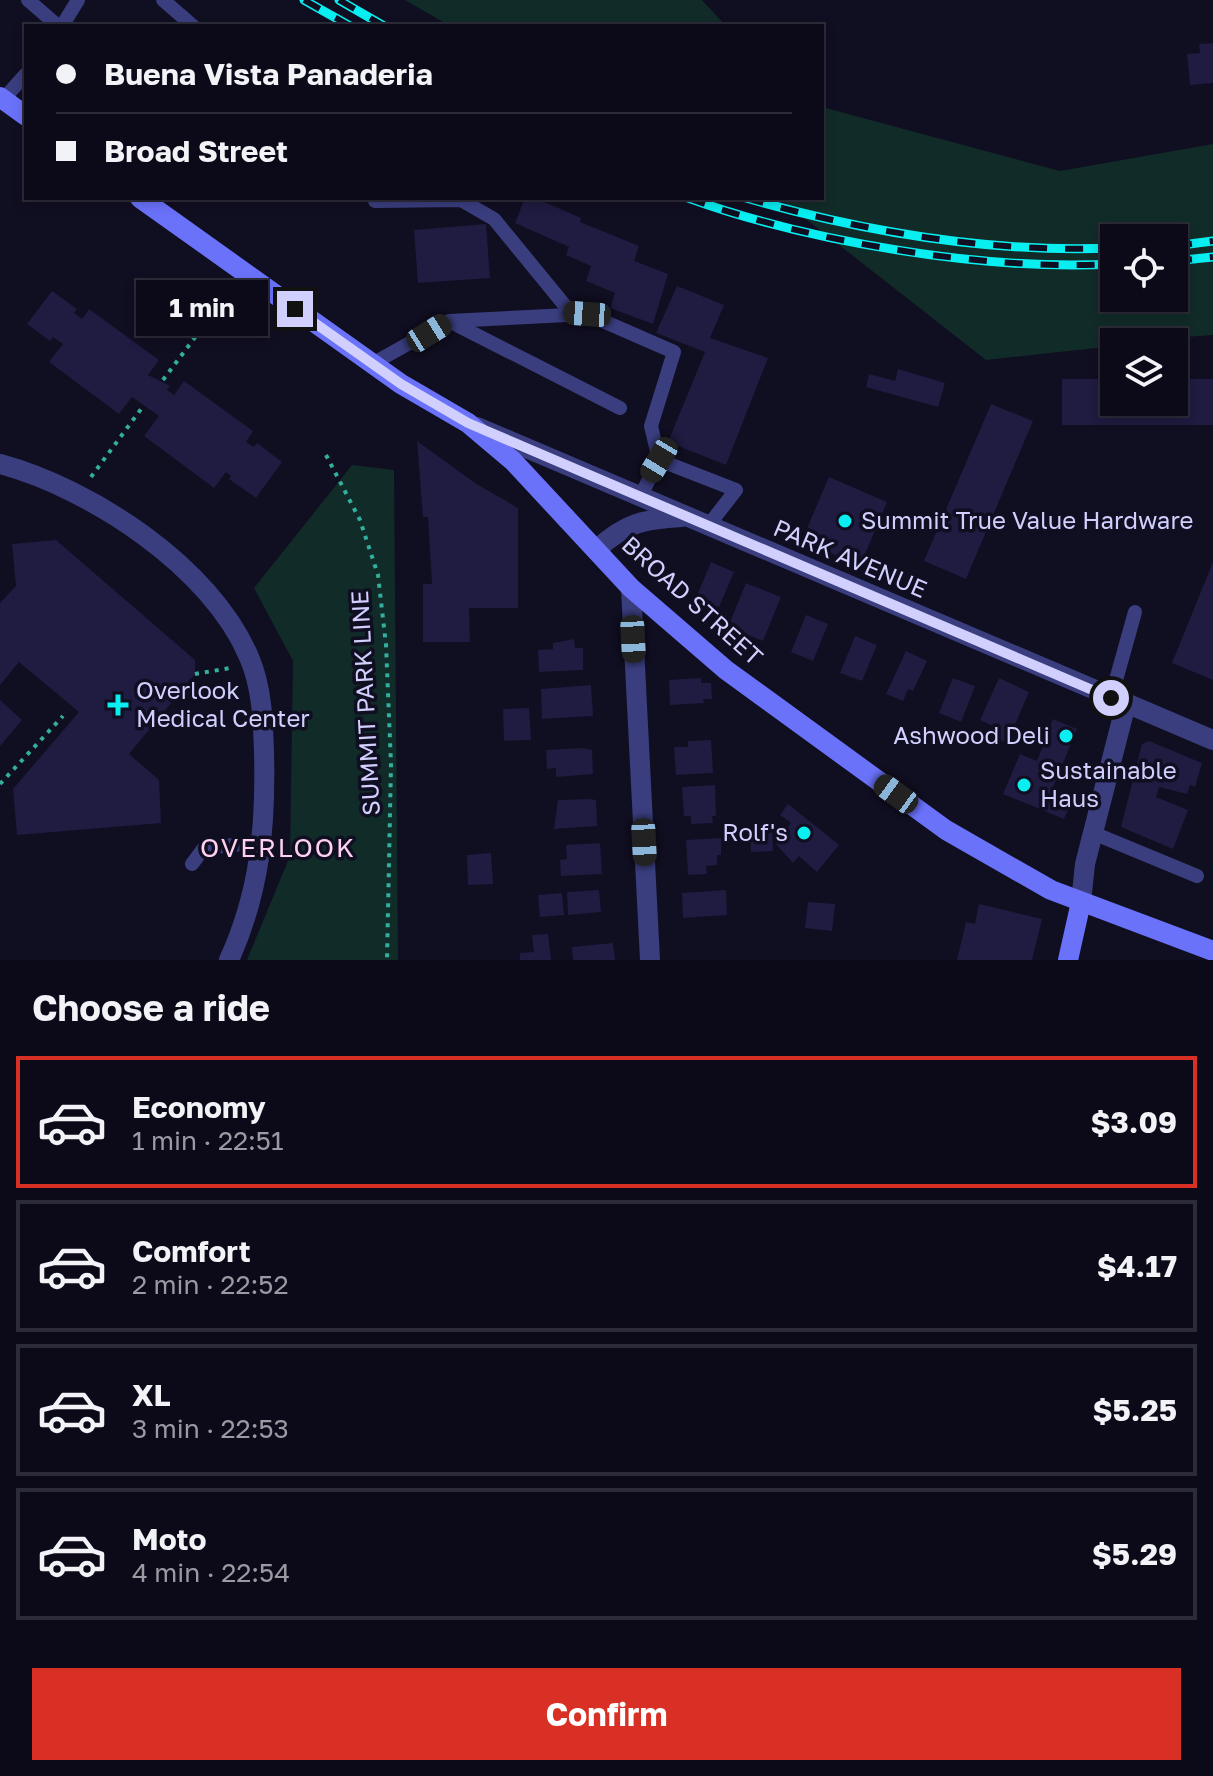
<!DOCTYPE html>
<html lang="en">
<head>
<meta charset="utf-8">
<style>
	body { margin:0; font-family:"Golos Text",sans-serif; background:#151322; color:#f1f3f6; height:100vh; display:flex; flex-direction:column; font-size:30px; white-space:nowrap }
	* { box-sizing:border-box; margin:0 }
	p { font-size:26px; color:#9a9aa2 }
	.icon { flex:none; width:44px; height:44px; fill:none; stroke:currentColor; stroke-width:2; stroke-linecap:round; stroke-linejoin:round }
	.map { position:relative; height:960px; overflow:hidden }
	.panel { display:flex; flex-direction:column; background:#0c0a19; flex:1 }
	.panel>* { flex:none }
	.hud { position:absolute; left:24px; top:24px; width:800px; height:176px; border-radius:0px; box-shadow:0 4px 12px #0003,0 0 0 2px #2c2b38; display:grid; align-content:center; height:176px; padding:0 32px; background:#0c0a19 }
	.fabs { position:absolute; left:1100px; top:224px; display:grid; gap:16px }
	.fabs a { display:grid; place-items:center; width:88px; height:88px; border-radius:0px; background:#0c0a19; box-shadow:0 4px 12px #0003,0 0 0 2px #2c2b38; font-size:40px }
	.end { position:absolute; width:36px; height:36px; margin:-18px; border:10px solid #d1cffd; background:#111; box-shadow:0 0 0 4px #111 }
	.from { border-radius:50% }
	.bubble { position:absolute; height:56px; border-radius:0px; background:#0c0a19; box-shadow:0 4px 12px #0003,0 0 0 2px #2c2b38; font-size:26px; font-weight:700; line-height:56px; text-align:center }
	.car { position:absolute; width:24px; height:48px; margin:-24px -12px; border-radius:10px; box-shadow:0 0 6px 2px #0007; background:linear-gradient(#222 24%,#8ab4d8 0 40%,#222 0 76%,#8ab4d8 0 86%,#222 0) }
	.hud b { display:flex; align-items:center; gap:28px; height:76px; font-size:30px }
	.hud b+b { border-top:2px solid #2c2b38 }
	.hud i { width:20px; height:20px; background:#f1f3f6 }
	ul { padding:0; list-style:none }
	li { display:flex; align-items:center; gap:24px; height:132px; margin:0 16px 12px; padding:0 16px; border:4px solid #2c2b38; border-radius:0px }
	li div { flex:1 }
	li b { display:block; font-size:30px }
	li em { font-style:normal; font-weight:700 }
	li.active { border-color:#d93025 }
	li>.icon { width:72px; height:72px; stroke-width:1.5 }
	h2 { padding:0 32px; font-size:36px; line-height:96px }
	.action { display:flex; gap:16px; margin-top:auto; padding:16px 32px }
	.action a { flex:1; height:92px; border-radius:0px; background:#d93025; color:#fff; font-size:32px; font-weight:700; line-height:92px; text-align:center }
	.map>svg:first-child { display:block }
	.green { fill:#112b28; fill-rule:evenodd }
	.building { fill:#1f1b41 }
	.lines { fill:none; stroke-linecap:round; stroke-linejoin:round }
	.path { stroke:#32af9d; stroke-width:4; stroke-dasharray:4 6; stroke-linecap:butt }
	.lane { stroke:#3a3e7f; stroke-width:14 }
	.street { stroke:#3a3e7f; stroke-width:20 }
	.secondary { stroke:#6a72fa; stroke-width:20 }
	.rail-casing { stroke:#08eef1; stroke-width:9 }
	.rail { stroke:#100e21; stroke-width:6; stroke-dasharray:18; stroke-linecap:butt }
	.route { stroke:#d1cffd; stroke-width:10 }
	.poi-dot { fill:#08eef1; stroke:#100e21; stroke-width:3 }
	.labels { text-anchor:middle; stroke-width:7; stroke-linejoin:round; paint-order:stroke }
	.poi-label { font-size:24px; fill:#d1cffd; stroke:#100e21; text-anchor:start }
	.street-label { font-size:24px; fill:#d1cffd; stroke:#100e21 }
	.neighbourhood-label { font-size:26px; letter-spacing:2px; fill:#fed1f1; stroke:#100e21 }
</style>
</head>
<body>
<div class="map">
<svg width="1213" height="960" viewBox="0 0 1213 960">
	<rect width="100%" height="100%" fill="#100e21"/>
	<g class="green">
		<path d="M405,0h297l24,26h-276z"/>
		<path d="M822,107l238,64 153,-27v191l-99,7v4l-128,14 -207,-162h43zM1174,238v60h-60v-60z"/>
		<path d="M352,465l42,5 4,490h-151l43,-104 3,-195 -39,-73z"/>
	</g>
	<g class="building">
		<path d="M1213,43v40l-23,2 -3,-31 13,-1 -1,-9z"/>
		<path d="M525,198h10l46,20 -1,4 59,24 -5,15 34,13 -15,50 -43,-16 5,-15 -29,-12 5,-15 -25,-11 3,-8 -54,-24z"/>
		<path d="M486,224l4,54 -72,5 -4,-53z"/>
		<path d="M677,286l47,19 -14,33 58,20 -42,107 -58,-23 37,-90 -49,-19z"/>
		<path d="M52,291l25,18 -3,4 8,6 7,-10 70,51 -11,15 22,11 -3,4 7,5 10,-14 69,50 -7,11 8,5 3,-4 25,19 -26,36 -27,-19 2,-3 -5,-4 -12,16 -70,-52 15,-20 -27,-19 -13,17 -70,-52 14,-18 -10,-7 -3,4 -23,-17z"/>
		<path d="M898,369l47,14 -7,24 -72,-20 3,-13 26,7z"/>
		<path d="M1062,379h52v23h60v-23h39v46h-151z"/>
		<path d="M991,404l42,17 -67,158 -42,-18z"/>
		<path d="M417,441l58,42 43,25v100h-49l1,34h-47v-58h9l-4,-67h-5z"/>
		<path d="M829,477l58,25 -27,64 -58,-26z"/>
		<path d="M56,540l139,120v14l-66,80 30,26 2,43 -144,12 -4,-46 66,-77 -60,-50 -19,23v-82l16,-17 -4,-42z"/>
		<path d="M711,562l23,10 -15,35 -23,-9z"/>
		<path d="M1213,562v118l-41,-17z"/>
		<path d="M746,583l35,14 -18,44 -35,-14z"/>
		<path d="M806,615l22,9 -15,37 -22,-9z"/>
		<path d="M855,636l22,9 -15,36 -22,-8z"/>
		<path d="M574,639l1,9h8v22l-44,2 -1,-22 15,-1v-6z"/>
		<path d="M906,651l21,10 -14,30 -5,-2 -5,12 -17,-7z"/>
		<path d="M701,678v5h10l1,16h-9l1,4 -34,2 -1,-25z"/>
		<path d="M953,678l22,8 -14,36 -22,-9z"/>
		<path d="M999,678l30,14 -22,51 -12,-5 4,-9 -19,-9z"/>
		<path d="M591,685l2,31 -51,3 -1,-30z"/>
		<path d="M0,700l22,20 -22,26z"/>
		<path d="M529,708l2,32 -27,1 -1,-32z"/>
		<path d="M1053,719l24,10 -25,61 21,9 -9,20 -61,-25 17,-40 17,7z"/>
		<path d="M711,740l2,33 -37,2 -2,-28h14v-6z"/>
		<path d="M1149,741l53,22 -7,24 -5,-2 -3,9 -28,-7 -3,10 32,13 -15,39 -52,-22 21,-83z"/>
		<path d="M583,748l9,2 1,24 -37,3v-9l-9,1 -1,-19z"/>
		<path d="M715,785l1,31h-4l1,7 -22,1v-8h-7l-2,-29z"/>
		<path d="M589,799l7,1 1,26 -43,3 4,-29z"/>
		<path d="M788,804l51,41 -22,27 -18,-16 -6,7 -17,-19 15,-21 -11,-8z"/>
		<path d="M772,826l1,25 -22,1 -1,-25z"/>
		<path d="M721,838v17h-4v10l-11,1 1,8 -19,1 -2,-35z"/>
		<path d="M600,843l2,31 -41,2 -1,-16 7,-1 -1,-14z"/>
		<path d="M491,853l2,31 -25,1 -1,-30z"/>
		<path d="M599,890l2,22 -33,3 -1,-23z"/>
		<path d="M726,890l1,25 -44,3 -1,-25z"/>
		<path d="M562,893l2,22 -24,2 -2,-22z"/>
		<path d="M808,902l27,2 -3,27 -27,-3z"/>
		<path d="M979,904l63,15 -10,41h-75l9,-38 9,2z"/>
		<path d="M548,934l3,26h-31v-7l14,-1 -2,-17z"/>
		<path d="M613,943l2,17h-42l-1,-13z"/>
	</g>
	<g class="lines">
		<g class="path">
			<path d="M163,380l39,-52"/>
			<path d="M326,455l34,65 18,55 8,70 5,119 -4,196"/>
			<path d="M91,477l53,-72"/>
			<path d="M195,674l35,-6"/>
			<path d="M0,784l63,-68"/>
		</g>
		<g class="lane">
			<path d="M28,0l30,26"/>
			<path d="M163,0l30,26"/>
			<path d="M62,26l16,-26"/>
			<path d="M0,103l26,-29"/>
			<path d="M375,201l86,-1 33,19 77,94"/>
			<path d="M449,321l138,-7 87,38 -23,74 8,34"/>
			<path d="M372,364l77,-43 171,87"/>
			<path d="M640,497l19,-37 77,30 -28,36"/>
			<path d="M1111,698l24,-86"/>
			<path d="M1093,833l104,43"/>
			<path d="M192,864l12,-16 59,-6"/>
		</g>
		<g class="street">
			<path d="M477,427l736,313"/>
			<path d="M0,464c92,25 211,103 249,193 13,30 14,63 15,95 2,74 -4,140 -35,208"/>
			<path d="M596,550c29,-27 48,-31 86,-33"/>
			<path d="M631,588l19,372"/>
			<path d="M1081,902l4,-38 41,-160"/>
		</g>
		<g class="secondary">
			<path d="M0,97l26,19"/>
			<path d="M140,198l261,186 67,39 45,38 118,127 95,82 220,160 105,60 162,61"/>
			<path d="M1068,960l13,-58"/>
		</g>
		<defs>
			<g id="rail">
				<path d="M304,0l46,26"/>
				<path d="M339,0l45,26"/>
				<path d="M688,198c121,44 297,73 426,66"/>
				<path d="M746,198c118,34 245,55 368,50"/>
				<path d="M1174,246l39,-5"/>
				<path d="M1174,261l39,-4"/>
			</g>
		</defs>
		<use href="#rail" class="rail-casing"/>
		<use href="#rail" class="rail"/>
	</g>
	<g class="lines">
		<path class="route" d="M295,309l106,75 67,39 643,275"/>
	</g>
	<g class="poi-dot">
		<circle cx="845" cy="521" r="8"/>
		<path d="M114 693h8v8h8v8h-8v8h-8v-8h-8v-8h8z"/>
		<circle cx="1066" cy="736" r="8"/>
		<circle cx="1024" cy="785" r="8"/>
		<circle cx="804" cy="833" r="8"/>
	</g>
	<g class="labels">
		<g class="poi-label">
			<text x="861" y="529">Summit True Value Hardware</text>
			<text x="136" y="699">Overlook<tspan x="136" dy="28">Medical Center</tspan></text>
			<text x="1050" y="744" text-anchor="end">Ashwood Deli</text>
			<text x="1040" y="779">Sustainable<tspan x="1040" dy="28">Haus</tspan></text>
			<text x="788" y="841" text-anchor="end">Rolf's</text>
		</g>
		<g class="street-label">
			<text transform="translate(850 559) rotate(23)" y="8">PARK AVENUE</text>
			<text transform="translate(692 601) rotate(42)" y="8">BROAD STREET</text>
			<text transform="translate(366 703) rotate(-93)" y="8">SUMMIT PARK LINE</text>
		</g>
		<g class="neighbourhood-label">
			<text x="278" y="857">OVERLOOK</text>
		</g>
	</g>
</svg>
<div class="fabs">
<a><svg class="icon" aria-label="locate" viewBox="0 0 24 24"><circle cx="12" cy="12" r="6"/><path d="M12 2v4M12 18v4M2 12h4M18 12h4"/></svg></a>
<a><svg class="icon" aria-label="layers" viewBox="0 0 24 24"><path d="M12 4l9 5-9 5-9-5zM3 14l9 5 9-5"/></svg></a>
</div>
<i class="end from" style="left:1111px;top:698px"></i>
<i class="end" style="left:295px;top:309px"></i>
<div class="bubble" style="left:136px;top:280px;width:132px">1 min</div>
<i class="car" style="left:587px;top:314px;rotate:274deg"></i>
<i class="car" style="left:429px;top:333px;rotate:58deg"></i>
<i class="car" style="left:659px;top:460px;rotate:211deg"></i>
<i class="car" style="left:633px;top:639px;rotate:177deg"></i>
<i class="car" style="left:896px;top:794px;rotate:306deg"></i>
<i class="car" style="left:644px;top:842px;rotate:177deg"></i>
<div class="hud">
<b><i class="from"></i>Buena Vista Panaderia</b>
<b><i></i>Broad Street</b>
</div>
</div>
<section class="panel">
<h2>Choose a ride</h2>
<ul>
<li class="active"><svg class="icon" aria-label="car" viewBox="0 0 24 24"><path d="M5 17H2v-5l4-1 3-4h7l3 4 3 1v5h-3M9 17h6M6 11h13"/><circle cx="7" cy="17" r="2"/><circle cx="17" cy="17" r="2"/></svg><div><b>Economy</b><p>1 min · 22:51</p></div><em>$3.09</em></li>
<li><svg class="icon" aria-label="car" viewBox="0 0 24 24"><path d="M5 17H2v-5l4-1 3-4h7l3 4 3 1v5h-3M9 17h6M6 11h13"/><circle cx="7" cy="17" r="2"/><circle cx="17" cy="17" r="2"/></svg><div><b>Comfort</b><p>2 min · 22:52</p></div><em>$4.17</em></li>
<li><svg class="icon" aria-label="car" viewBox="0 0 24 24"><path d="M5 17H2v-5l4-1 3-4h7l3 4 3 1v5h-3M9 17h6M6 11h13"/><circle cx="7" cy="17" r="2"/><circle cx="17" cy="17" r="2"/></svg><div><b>XL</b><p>3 min · 22:53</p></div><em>$5.25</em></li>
<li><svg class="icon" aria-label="car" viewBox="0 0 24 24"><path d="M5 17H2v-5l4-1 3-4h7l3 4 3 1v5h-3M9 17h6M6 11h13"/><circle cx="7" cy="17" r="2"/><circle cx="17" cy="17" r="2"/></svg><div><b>Moto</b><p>4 min · 22:54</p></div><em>$5.29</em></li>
</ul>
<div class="action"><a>Confirm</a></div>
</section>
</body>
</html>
